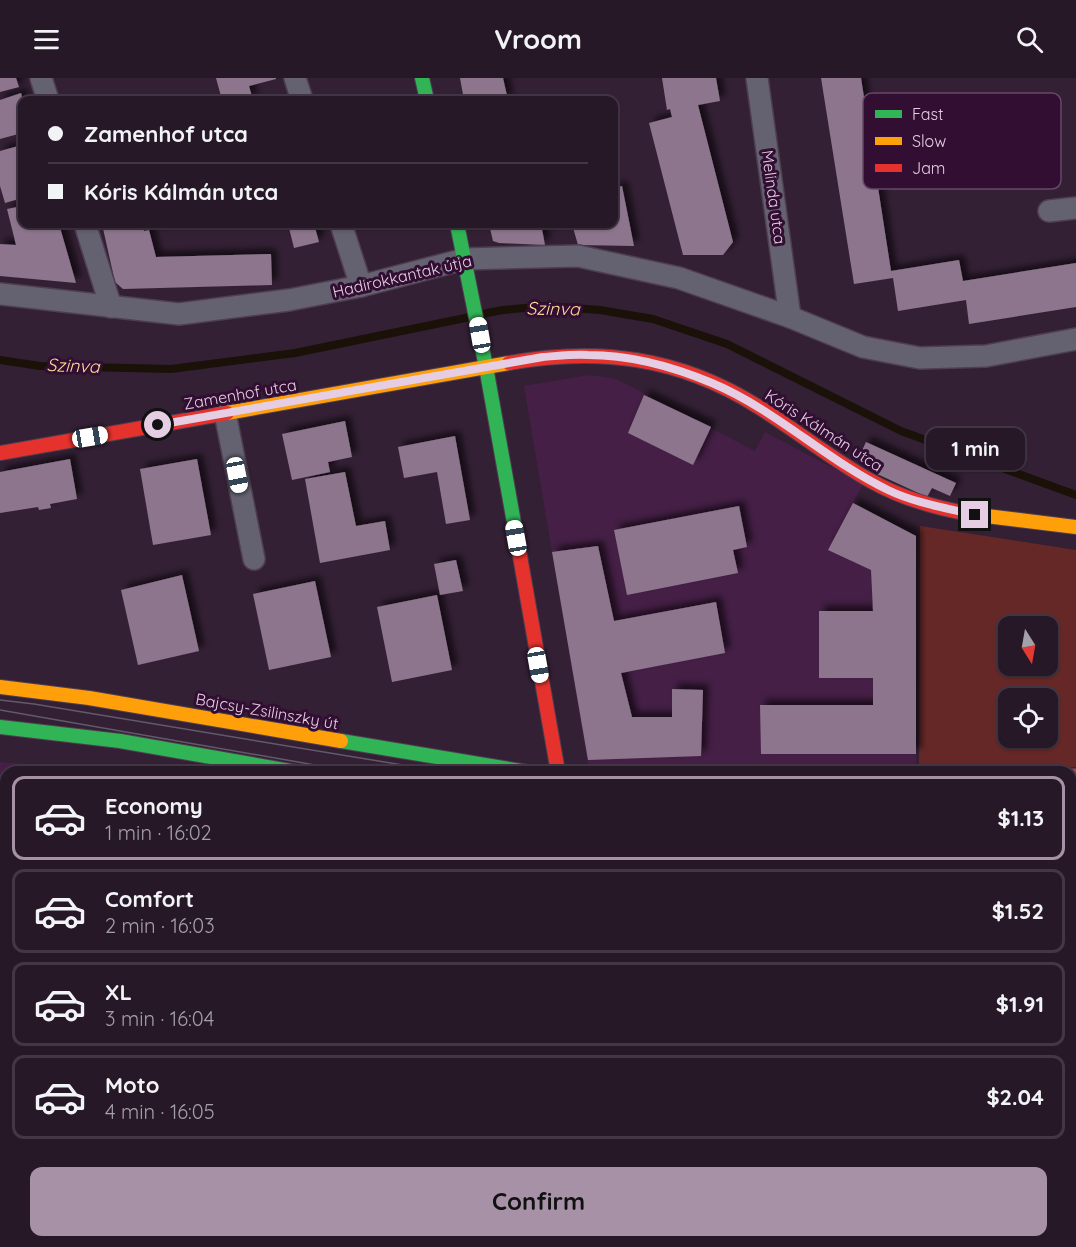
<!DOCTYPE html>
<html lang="en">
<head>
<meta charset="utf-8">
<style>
	body { margin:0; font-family:Quicksand,sans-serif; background:#332534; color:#f1f3f6; height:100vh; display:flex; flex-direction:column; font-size:22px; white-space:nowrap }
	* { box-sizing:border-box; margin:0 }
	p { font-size:20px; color:#a4a0a8 }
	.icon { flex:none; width:33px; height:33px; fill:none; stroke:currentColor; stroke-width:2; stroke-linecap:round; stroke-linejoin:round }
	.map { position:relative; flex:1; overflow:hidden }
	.details { position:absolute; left:0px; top:688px; width:1077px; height:482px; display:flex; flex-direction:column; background:#271828; border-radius:18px 18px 0 0; box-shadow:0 2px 4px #0004,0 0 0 2px #433745 }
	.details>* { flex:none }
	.guide { position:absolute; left:18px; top:18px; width:600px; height:132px; border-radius:12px; box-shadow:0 2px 4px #0004,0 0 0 2px #433745; display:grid; align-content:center; height:132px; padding:0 30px; background:#271828 }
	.needle { width:39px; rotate:169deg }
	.fabs { position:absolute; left:998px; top:538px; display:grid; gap:12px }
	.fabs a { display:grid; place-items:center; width:60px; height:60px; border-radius:12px; background:#271828; box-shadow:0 2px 4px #0004,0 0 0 2px #433745; font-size:30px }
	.end { position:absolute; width:27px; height:27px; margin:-14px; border:8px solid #e5cee4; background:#111; box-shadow:0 0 0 3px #111 }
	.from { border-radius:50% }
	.bubble { position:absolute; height:42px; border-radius:12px; background:#271828; box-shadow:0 2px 4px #0004,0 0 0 2px #433745; font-size:20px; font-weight:700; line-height:42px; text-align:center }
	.car { position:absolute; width:18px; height:36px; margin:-18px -9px; border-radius:8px; box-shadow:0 0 4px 2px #0007; background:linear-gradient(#fff 24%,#345 0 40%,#fff 0 76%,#345 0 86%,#fff 0) }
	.guide b { display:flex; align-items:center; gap:21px; height:57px; font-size:22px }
	.guide b+b { border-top:2px solid #433745 }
	.guide i { width:15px; height:15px; background:#f1f3f6 }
	ul { padding:10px 0 0; list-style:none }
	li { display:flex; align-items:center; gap:18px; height:84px; margin:0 12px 9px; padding:0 18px; border:3px solid #433745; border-radius:12px }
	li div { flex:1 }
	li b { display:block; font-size:22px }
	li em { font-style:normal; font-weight:700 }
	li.on { border-color:#a791a7 }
	li>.icon { width:54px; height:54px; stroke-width:1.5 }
	.button { display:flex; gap:12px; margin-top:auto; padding:12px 30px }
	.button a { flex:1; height:69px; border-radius:12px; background:#a791a7; color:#111; font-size:24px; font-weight:700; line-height:69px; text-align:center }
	header { display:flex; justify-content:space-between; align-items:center; height:78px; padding:0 30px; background:#271828; font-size:27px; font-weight:700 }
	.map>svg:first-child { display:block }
	.built { fill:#451f46 }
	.green { fill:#662827; fill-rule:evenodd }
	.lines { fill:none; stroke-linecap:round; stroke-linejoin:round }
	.stream { stroke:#1a1208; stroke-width:8 }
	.building { fill:#8d758e; filter:url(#shadow) }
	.street-casing { stroke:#4f3e4f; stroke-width:24 }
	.fast-casing { stroke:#4f3e4f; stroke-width:16 }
	.slow-casing { stroke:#4f3e4f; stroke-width:16 }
	.jam-casing { stroke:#4f3e4f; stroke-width:16 }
	.street { stroke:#646271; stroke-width:21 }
	.fast { stroke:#30b455; stroke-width:14 }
	.slow { stroke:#ff9f0a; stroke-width:14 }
	.jam { stroke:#e5322d; stroke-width:14 }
	.tram { stroke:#625a69; stroke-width:1.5 }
	.route { stroke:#e5cee4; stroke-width:8 }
	.labels { text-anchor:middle; stroke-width:6; stroke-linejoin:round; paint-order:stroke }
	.street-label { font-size:16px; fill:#e5cee4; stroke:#310e32 }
	.water-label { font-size:18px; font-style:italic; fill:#fedd94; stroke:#310e32 }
	.key { fill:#310e32; stroke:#674867; stroke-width:1.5 }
	.key-label { font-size:16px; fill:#e5cee4 }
</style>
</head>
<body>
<header><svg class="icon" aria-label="menu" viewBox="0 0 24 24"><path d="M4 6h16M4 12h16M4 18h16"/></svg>Vroom<svg class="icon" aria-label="search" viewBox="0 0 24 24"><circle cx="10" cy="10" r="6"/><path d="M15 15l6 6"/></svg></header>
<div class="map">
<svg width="1076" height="1169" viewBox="0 0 1076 1169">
	<defs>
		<filter id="shadow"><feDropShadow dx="5.5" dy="-5.5" stdDeviation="3" flood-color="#0009"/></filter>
	</defs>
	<rect width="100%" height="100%" fill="#342035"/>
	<g class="built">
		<path d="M590,297l26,4 139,72 10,-19 98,52 -10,19 63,33v236l-327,-2 -65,-384z"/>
		<path d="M0,684l138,10h-132v99h-6z"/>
		<path d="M6,903v261h434l1,5h-441v-265z"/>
	</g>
	<path class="green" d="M920,448l156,24v217l-157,5zM1008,549h39v39h-39zM1008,621h39v39h-39z"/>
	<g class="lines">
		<g class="stream">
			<path d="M482,236l21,-4 44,-4 53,4 53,9 74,25 174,87 175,64"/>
			<path d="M0,282l40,6 131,3 124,-16 175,-36"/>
		</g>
	</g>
	<g class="building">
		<path d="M0,0h16l3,9 -19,5z"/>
		<path d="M216,0h60v1l-27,7 4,14h-31z"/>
		<path d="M460,0h43l5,22h-44z"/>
		<path d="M662,0h54l4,23 -22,4 35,137 -10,13h-40l-34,-132 23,-6 -2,-8 -3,1z"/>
		<path d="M821,0h40l30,193 68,-11 4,21 113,-18v44l-107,17 -3,-24 -68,11 -5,-33 -39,6z"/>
		<path d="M21,15l2,7 -1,33 -22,6v-39z"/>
		<path d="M22,67v53l-17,5 -5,-17v-35z"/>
		<path d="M622,108l12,60 -56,-1 -6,-21h42v-36z"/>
		<path d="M22,128v18h37l17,59 -76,-7v-32l16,1 -9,-36z"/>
		<path d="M102,146h41l1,7 5,-1 7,27 115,-3 1,31 -149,4 -8,-7z"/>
		<path d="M288,146h26l5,18 -25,6z"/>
		<path d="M489,146h52l4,21 -46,-2 -6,-2z"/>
		<path d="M644,317l67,32 -18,38 -65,-32z"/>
		<path d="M345,343l7,36 -24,5 2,10 -38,8 -10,-46z"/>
		<path d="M455,358l15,84 -24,4 -9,-52 -33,6 -6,-31z"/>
		<path d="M866,364l90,41 -6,13 -18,-8 -5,9 -52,-24 4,-10 -19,-8z"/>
		<path d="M70,381l7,40 -27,5 1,4 -12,2 -1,-3 -38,6v-41z"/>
		<path d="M197,381l14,76 -58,10 -13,-76z"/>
		<path d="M345,394l11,54 29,-5 5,29 -70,13 -15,-84z"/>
		<path d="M853,425l63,33v218h-155l-1,-49h113v-27h-54v-67h54l-2,-41 -43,-20z"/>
		<path d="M739,428l8,41 -14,3 5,23 -111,22 -13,-65z"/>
		<path d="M598,468l16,75 102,-19 9,51 -104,20 11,44h40v-28l31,1 -2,66 -113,4 -36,-208z"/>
		<path d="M456,482l7,31 -23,4 -6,-31z"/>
		<path d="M182,497l17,76 -61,14 -17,-75z"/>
		<path d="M315,503l16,76 -62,13 -16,-76z"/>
		<path d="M437,517l15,75 -60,12 -15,-75z"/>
		<rect x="1071" y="790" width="5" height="48"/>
		<path d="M6,990v59l-6,3v-60z"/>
		<path d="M1071,990l5,17v105l-5,1z"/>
		<path d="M67,1164h135l-12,5h-121z"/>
		<path d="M311,1164h43l2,5h-43z"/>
		<path d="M370,1164h41l2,5h-42z"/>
		<path d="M473,1164h70l1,5h-70z"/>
		<path d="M560,1164h51l1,5h-52z"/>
		<path d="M692,1164h108l2,5h-109z"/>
		<path d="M810,1164h127l2,5h-128z"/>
		<path d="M990,1164h74l2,5h-75z"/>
	</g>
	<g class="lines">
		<defs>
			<g id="street">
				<path d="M41,0l7,22"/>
				<path d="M295,0l7,22"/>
				<path d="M757,0l33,239"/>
				<path d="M1049,133l27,-3"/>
				<path d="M85,146l26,83"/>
				<path d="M341,146l20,62"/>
				<path d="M0,216l179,20 110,-14 72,-14 104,-27 113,-3 101,22 111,39 73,30 57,11 66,-2 90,-17"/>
				<path d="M225,335l29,146"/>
			</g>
			<g id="fast">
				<path d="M422,0l5,22"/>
				<path d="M457,146l29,143 32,178"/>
				<path d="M0,649l120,14 176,31"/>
				<path d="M341,663l186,31"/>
				<path d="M1071,740h5"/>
				<path d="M653,1164l1,5"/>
			</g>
			<g id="slow">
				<path d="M227,335l282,-50"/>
				<path d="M970,436l106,13"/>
				<path d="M0,609l89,11 252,43"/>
			</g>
			<g id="jam">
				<path d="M509,285c89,-16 170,-6 248,43 39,24 74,53 114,75 30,17 65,27 99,33"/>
				<path d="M0,375l227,-40"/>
				<path d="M518,467l40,227"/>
				<path d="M1071,698h5"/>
			</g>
		</defs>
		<use href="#street" class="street-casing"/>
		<use href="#fast" class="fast-casing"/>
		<use href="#slow" class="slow-casing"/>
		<use href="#jam" class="jam-casing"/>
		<use href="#street" class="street"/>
		<use href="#fast" class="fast"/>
		<use href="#slow" class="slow"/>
		<use href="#jam" class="jam"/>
		<g class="tram">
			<path d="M0,622l34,4 411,68"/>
			<path d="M0,632l355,62"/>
			<path d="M1071,711h5"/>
			<path d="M1071,724h5"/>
		</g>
	</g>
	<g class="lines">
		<path class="route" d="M158,347l385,-68c15,-1 30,-3 45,-2 42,0 86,12 124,28 64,27 114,77 176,107 27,13 58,18 87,25"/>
	</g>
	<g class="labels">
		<g class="street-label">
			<text transform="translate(774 119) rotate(82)" y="6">Melinda utca</text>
			<text transform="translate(402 198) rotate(-13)" y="6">Hadirokkantak útja</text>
			<text transform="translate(240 316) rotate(-10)" y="6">Zamenhof utca</text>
			<text transform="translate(824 352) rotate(33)" y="6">Kóris Kálmán utca</text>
			<text transform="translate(267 633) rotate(10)" y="6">Bajcsy-Zsilinszky út</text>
		</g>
		<g class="water-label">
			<text transform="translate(553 231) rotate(1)" y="6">Szinva</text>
			<text transform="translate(73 288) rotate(2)" y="6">Szinva</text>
		</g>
	</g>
	<rect x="863" y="15" width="198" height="96" rx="9" class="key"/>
	<rect x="875" y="32" width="27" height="8" fill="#30b455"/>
	<rect x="875" y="59" width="27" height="8" fill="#ff9f0a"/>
	<rect x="875" y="86" width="27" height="8" fill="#e5322d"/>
	<g class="key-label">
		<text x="912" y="42">Fast</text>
		<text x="912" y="69">Slow</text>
		<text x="912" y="96">Jam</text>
	</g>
</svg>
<div class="fabs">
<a><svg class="needle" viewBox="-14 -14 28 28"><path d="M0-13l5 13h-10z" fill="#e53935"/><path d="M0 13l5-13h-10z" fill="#a4a0a8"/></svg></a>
<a><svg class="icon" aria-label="locate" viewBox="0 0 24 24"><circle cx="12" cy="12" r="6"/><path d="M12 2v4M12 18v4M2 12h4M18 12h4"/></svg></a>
</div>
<i class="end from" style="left:158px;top:347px"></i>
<i class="end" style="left:975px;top:437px"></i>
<div class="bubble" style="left:926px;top:350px;width:99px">1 min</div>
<i class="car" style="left:480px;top:257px;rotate:350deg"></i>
<i class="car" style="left:90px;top:359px;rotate:80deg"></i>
<i class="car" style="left:237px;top:397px;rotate:169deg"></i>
<i class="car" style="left:516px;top:460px;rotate:350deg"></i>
<i class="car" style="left:538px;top:587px;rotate:170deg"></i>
<div class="guide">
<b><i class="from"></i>Zamenhof utca</b>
<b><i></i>Kóris Kálmán utca</b>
</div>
<section class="details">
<ul>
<li class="on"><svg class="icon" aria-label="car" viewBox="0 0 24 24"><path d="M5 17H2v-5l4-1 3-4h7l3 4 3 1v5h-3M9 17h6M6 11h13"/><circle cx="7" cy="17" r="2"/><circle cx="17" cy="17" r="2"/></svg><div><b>Economy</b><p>1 min · 16:02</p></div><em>$1.13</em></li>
<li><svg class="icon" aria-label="car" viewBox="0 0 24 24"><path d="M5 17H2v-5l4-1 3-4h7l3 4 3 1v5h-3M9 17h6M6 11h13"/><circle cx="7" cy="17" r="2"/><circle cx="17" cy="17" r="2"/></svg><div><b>Comfort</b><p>2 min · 16:03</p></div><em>$1.52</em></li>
<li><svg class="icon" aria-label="car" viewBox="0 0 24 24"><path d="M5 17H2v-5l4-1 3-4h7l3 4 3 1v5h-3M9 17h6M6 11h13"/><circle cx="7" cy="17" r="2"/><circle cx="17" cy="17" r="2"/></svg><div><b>XL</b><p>3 min · 16:04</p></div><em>$1.91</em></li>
<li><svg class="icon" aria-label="car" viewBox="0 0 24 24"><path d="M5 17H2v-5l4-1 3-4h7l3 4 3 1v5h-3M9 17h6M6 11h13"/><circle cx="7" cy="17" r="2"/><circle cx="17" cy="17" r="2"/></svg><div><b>Moto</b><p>4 min · 16:05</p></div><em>$2.04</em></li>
</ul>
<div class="button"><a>Confirm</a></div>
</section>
</div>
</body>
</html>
